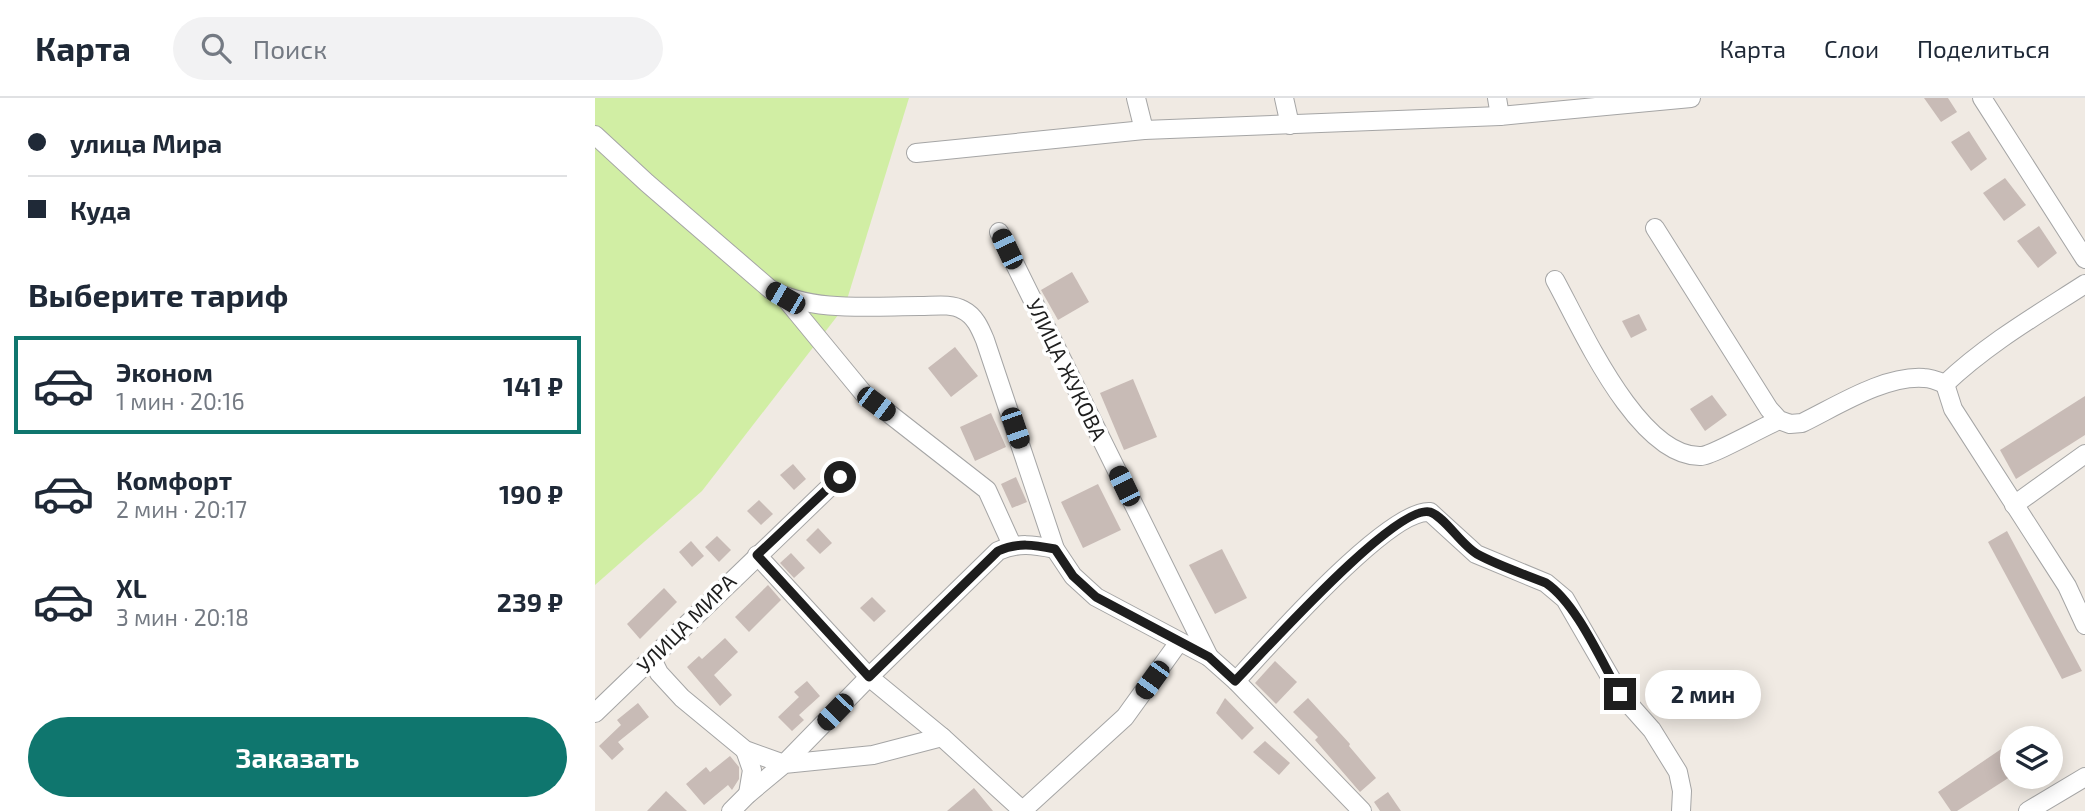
<!DOCTYPE html>
<html lang="ru">
<head>
<meta charset="utf-8">
<style>
	body { margin:0; font-family:"Exo 2",sans-serif; background:#f2f2f3; color:#1f2937; height:100vh; display:flex; flex-direction:column; font-size:26px; white-space:nowrap }
	* { box-sizing:border-box; margin:0 }
	p { font-size:23px; color:#747a83 }
	.icon { flex:none; width:38px; height:38px; fill:none; stroke:currentColor; stroke-width:2; stroke-linecap:round; stroke-linejoin:round }
	.map { position:relative; flex:1; overflow:hidden }
	.sheet { display:flex; flex-direction:column; background:#fff; width:595px }
	.sheet>* { flex:none }
	.banner { display:grid; align-content:center; height:154px; padding:0 28px; background:#fff }
	.fabs { position:absolute; left:1405px; top:628px; display:grid; gap:14px }
	.fabs a { display:grid; place-items:center; width:63px; height:63px; border-radius:50%; background:#fff; box-shadow:0 4px 18px #0003; font-size:35px }
	.end { position:absolute; width:32px; height:32px; margin:-16px; border:9px solid #1e1e1e; background:#fff; box-shadow:0 0 0 4px #fff }
	.from { border-radius:50% }
	.bubble { position:absolute; height:49px; border-radius:24px; background:#fff; box-shadow:0 4px 18px #0003; font-size:23px; font-weight:700; line-height:49px; text-align:center }
	.car { position:absolute; width:21px; height:42px; margin:-21px -10px; border-radius:9px; box-shadow:0 0 5px 2px #0007; background:linear-gradient(#222 24%,#8ab4d8 0 40%,#222 0 76%,#8ab4d8 0 86%,#222 0) }
	.banner b { display:flex; align-items:center; gap:24px; height:66px; font-size:26px }
	.banner b+b { border-top:2px solid #e0e1e3 }
	.banner i { width:18px; height:18px; background:#1f2937 }
	ul { padding:0; list-style:none }
	li { display:flex; align-items:center; gap:21px; height:98px; margin:0 14px 10px; padding:0 14px; border:4px solid transparent; border-radius:0px }
	li div { flex:1 }
	li b { display:block; font-size:26px }
	li em { font-style:normal; font-weight:700 }
	li.selected { border-color:#0f766e }
	li>.icon { width:63px; height:63px; stroke-width:1.5 }
	h2 { padding:0 28px; font-size:32px; line-height:84px }
	.primary-button { display:flex; gap:14px; margin-top:auto; padding:14px 28px }
	.primary-button a { flex:1; height:80px; border-radius:42px; background:#0f766e; color:#fff; font-size:28px; font-weight:700; line-height:80px; text-align:center }
	header { display:flex; align-items:center; gap:42px; box-sizing:border-box; height:98px; padding:0 35px; background:#fff; border-bottom:2px solid #e0e1e3 }
	header strong { font-size:33px }
	nav { display:flex; gap:38px; margin-inline-start:auto; font-size:24px }
	.search { width:490px; height:63px; background:#f2f2f3; display:flex; align-items:center; gap:18px; box-sizing:border-box; padding:0 24px; border-radius:38px; color:#747a83; font-size:26px }
	main { display:flex; flex:1; min-height:0 }
	.map>svg:first-child { display:block }
	.grass { fill:#d1eea4 }
	.building { fill:#c8bbb6 }
	.lines { fill:none; stroke-linecap:round; stroke-linejoin:round }
	.minor-casing { stroke:#a5a5a5; stroke-width:20 }
	.minor { stroke:#fff; stroke-width:18 }
	.route { stroke:#1e1e1e; stroke-width:9 }
	.labels { text-anchor:middle; stroke-width:7; stroke-linejoin:round; paint-order:stroke }
	.street-label { font-size:21px; fill:#1e1e1e; stroke:#fff }
</style>
</head>
<body>
<header>
<strong>Карта</strong>
<div class="search"><svg class="icon" aria-label="search" viewBox="0 0 24 24"><circle cx="10" cy="10" r="6"/><path d="M15 15l6 6"/></svg>Поиск</div>
<nav><a>Карта</a><a>Слои</a><a>Поделиться</a></nav>
</header>
<main>
<section class="sheet">
<div class="banner">
<b><i class="from"></i>улица Мира</b>
<b><i></i>Куда</b>
</div>
<h2>Выберите тариф</h2>
<ul>
<li class="selected"><svg class="icon" aria-label="car" viewBox="0 0 24 24"><path d="M5 17H2v-5l4-1 3-4h7l3 4 3 1v5h-3M9 17h6M6 11h13"/><circle cx="7" cy="17" r="2"/><circle cx="17" cy="17" r="2"/></svg><div><b>Эконом</b><p>1 мин · 20:16</p></div><em>141 ₽</em></li>
<li><svg class="icon" aria-label="car" viewBox="0 0 24 24"><path d="M5 17H2v-5l4-1 3-4h7l3 4 3 1v5h-3M9 17h6M6 11h13"/><circle cx="7" cy="17" r="2"/><circle cx="17" cy="17" r="2"/></svg><div><b>Комфорт</b><p>2 мин · 20:17</p></div><em>190 ₽</em></li>
<li><svg class="icon" aria-label="car" viewBox="0 0 24 24"><path d="M5 17H2v-5l4-1 3-4h7l3 4 3 1v5h-3M9 17h6M6 11h13"/><circle cx="7" cy="17" r="2"/><circle cx="17" cy="17" r="2"/></svg><div><b>XL</b><p>3 мин · 20:18</p></div><em>239 ₽</em></li>
</ul>
<div class="primary-button"><a>Заказать</a></div>
</section>
<div class="map">
<svg width="1490" height="713" viewBox="0 0 1490 713">
	<rect width="100%" height="100%" fill="#f0eae3"/>
	<path class="grass" d="M0,0h314l-64,208 -143,185 -107,94z"/>
	<g class="building">
		<path d="M1329,0h24l9,14 -16,10z"/>
		<path d="M1374,33l18,28 -16,12 -20,-29z"/>
		<path d="M1410,80l21,27 -22,16 -21,-28z"/>
		<path d="M1444,128l18,27 -19,15 -21,-27z"/>
		<path d="M477,174l17,30 -31,18 -17,-30z"/>
		<path d="M1044,216l8,16 -16,8 -9,-17z"/>
		<path d="M360,249l23,29 -27,21 -23,-29z"/>
		<path d="M538,281l24,58 -33,13 -24,-57z"/>
		<path d="M1117,297l15,20 -22,16 -15,-22z"/>
		<path d="M1490,298v39l-69,44 -16,-29z"/>
		<path d="M396,315l15,34 -31,14 -15,-34z"/>
		<path d="M198,366l13,15 -12,11 -14,-15z"/>
		<path d="M421,379l11,25 -15,6 -11,-24z"/>
		<path d="M503,386l23,46 -38,18 -22,-46z"/>
		<path d="M164,402l14,14 -12,11 -14,-14z"/>
		<path d="M223,430l14,15 -12,11 -14,-14z"/>
		<path d="M1412,433l75,140 -20,8 -74,-137z"/>
		<path d="M122,438l14,14 -12,12 -14,-15z"/>
		<path d="M96,443l13,15 -12,11 -13,-15z"/>
		<path d="M627,451l25,49 -32,16 -26,-49z"/>
		<path d="M196,455l14,15 -11,10 -14,-15z"/>
		<path d="M173,487l13,15 -32,32 -14,-15z"/>
		<path d="M69,490l13,14 -37,37 -13,-15z"/>
		<path d="M277,499l14,14 -12,11 -14,-14z"/>
		<path d="M130,540l13,14 -24,23 18,20 -12,11 -33,-39 12,-11 3,3z"/>
		<path d="M680,563l22,21 -21,22 -21,-21z"/>
		<path d="M212,583l13,15 -21,19 5,5 -12,11 -14,-14 21,-20 -5,-5z"/>
		<path d="M630,600l29,30 -12,12 -26,-27z"/>
		<path d="M713,600l42,46 -1,2 27,32 -16,14 -45,-52 3,-3 -25,-25z"/>
		<path d="M43,605l11,14 -31,25 6,7 -12,11 -13,-14 22,-21 -4,-5z"/>
		<path d="M670,643l25,22 -11,12 -26,-23z"/>
		<path d="M1418,643v34l-56,36h-6l-13,-19z"/>
		<path d="M135,658l9,11v12l-7,11 -4,-5 -24,20 -18,-21 20,-17 4,5z"/>
		<path d="M379,690l19,23h-46z"/>
		<path d="M71,693l21,20h-40z"/>
		<path d="M793,694l13,19h-21l-6,-9z"/>
	</g>
	<g class="lines">
		<defs>
			<g id="minor">
				<path d="M541,0l8,32"/>
				<path d="M689,0l6,27"/>
				<path d="M902,0l3,18"/>
				<path d="M1387,0l103,161"/>
				<path d="M0,37l52,48 123,106c41,24 104,17 150,17 14,0 31,-3 43,4 12,6 17,18 22,30l70,209 18,27 23,21 113,60 27,24 126,130"/>
				<path d="M321,55l228,-23 356,-14 191,-18"/>
				<path d="M1060,130l114,181 10,11 11,4 12,-1c35,-17 83,-48 122,-45 7,0 14,3 21,6"/>
				<path d="M404,134l210,425"/>
				<path d="M960,182c26,47 83,178 146,176 10,0 64,-30 78,-36"/>
				<path d="M190,200l79,96 123,96 25,55"/>
				<path d="M1350,286l8,25 114,177 18,39"/>
				<path d="M1350,286c42,-40 92,-69 140,-100"/>
				<path d="M1419,407l71,-51"/>
				<path d="M162,457l112,122 73,60 81,74"/>
				<path d="M57,561l7,14 23,25 63,52 39,14 85,-87 129,-126c20,-9 36,-6 57,-2"/>
				<path d="M641,583c30,-33 153,-173 194,-169l46,42 70,29 19,16 55,95 32,36 26,42 4,19 -1,20"/>
				<path d="M0,615l245,-236"/>
				<path d="M150,652l7,20 -4,24"/>
				<path d="M136,713l17,-17 36,-30 89,-9 69,-18"/>
				<path d="M427,713l103,-94 54,-75"/>
				<path d="M1433,713l57,-34"/>
			</g>
		</defs>
		<use href="#minor" class="minor-casing"/>
		<use href="#minor" class="minor"/>
	</g>
	<g class="lines">
		<path class="route" d="M245,379l-83,78 112,122 129,-126c20,-9 36,-6 57,-2l18,27 23,21 113,60 26,24c27,-27 161,-178 195,-169 15,5 31,33 47,42 22,12 47,20 69,29 31,21 55,78 74,111"/>
	</g>
	<g class="labels">
		<g class="street-label">
			<text transform="translate(471 272) rotate(64)" y="7">УЛИЦА ЖУКОВА</text>
			<text transform="translate(92 526) rotate(-45)" y="7">УЛИЦА МИРА</text>
		</g>
	</g>
</svg>
<div class="fabs">
<a><svg class="icon" aria-label="layers" viewBox="0 0 24 24"><path d="M12 4l9 5-9 5-9-5zM3 14l9 5 9-5"/></svg></a>
</div>
<i class="end from" style="left:245px;top:379px"></i>
<i class="end" style="left:1025px;top:596px"></i>
<div class="bubble" style="left:1050px;top:572px;width:116px">2 мин</div>
<i class="car" style="left:412px;top:151px;rotate:335deg"></i>
<i class="car" style="left:190px;top:200px;rotate:300deg"></i>
<i class="car" style="left:281px;top:306px;rotate:127deg"></i>
<i class="car" style="left:420px;top:330px;rotate:161deg"></i>
<i class="car" style="left:529px;top:388px;rotate:334deg"></i>
<i class="car" style="left:557px;top:582px;rotate:216deg"></i>
<i class="car" style="left:240px;top:614px;rotate:224deg"></i>
</div>
</main>
</body>
</html>
